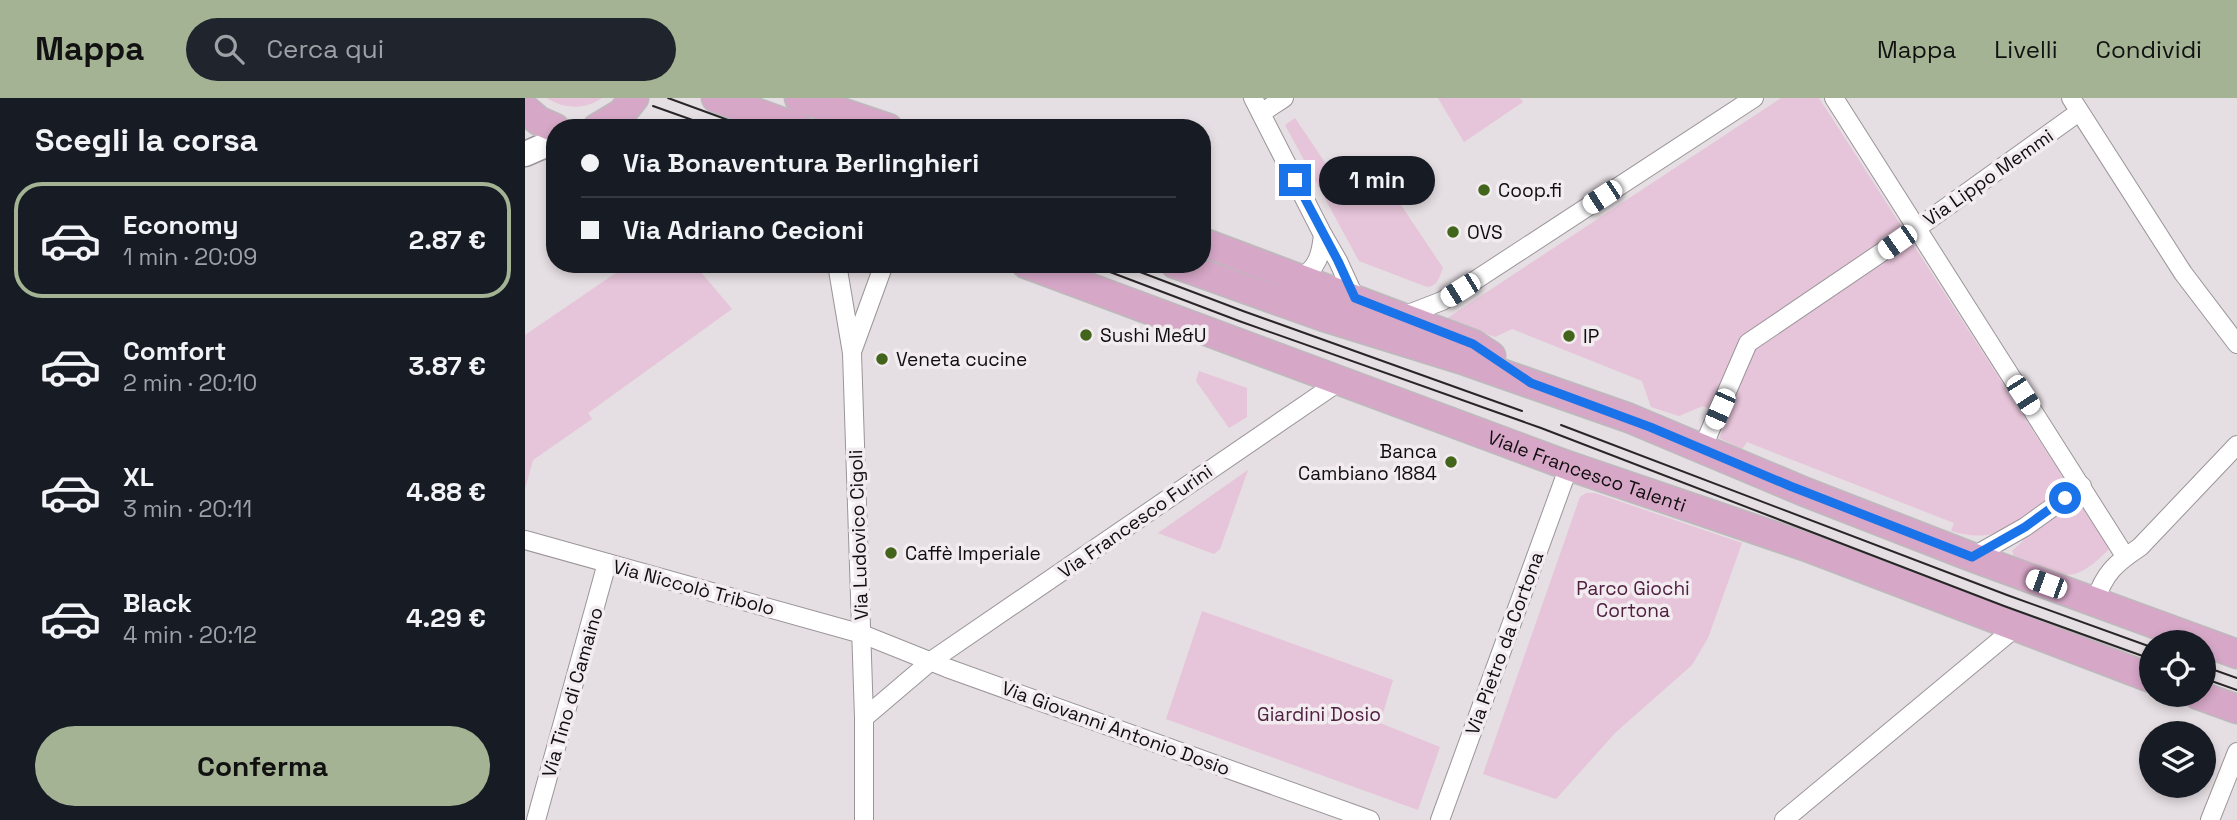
<!DOCTYPE html>
<html lang="it">
<head>
<meta charset="utf-8">
<style>
	body { margin:0; font-family:"Space Grotesk",sans-serif; background:#20242c; color:#f1f3f6; height:100vh; display:flex; flex-direction:column; font-size:26px; white-space:nowrap }
	* { box-sizing:border-box; margin:0 }
	p { font-size:23px; color:#9ea1a6 }
	.icon { flex:none; width:38px; height:38px; fill:none; stroke:currentColor; stroke-width:2; stroke-linecap:round; stroke-linejoin:round }
	.map { position:relative; flex:1; overflow:hidden }
	.details { display:flex; flex-direction:column; background:#171b24; width:525px }
	.details>* { flex:none }
	.top-card { position:absolute; left:21px; top:21px; width:665px; height:154px; border-radius:28px; box-shadow:0 4px 10px #0003; display:grid; align-content:center; height:154px; padding:0 35px; background:#171b24 }
	.fabs { position:absolute; left:1614px; top:532px; display:grid; gap:14px }
	.fabs a { display:grid; place-items:center; width:77px; height:77px; border-radius:50%; background:#171b24; box-shadow:0 4px 10px #0003; font-size:35px }
	.end { position:absolute; width:32px; height:32px; margin:-16px; border:9px solid #1a73e8; background:#fff; box-shadow:0 0 0 4px #fff }
	.from { border-radius:50% }
	.bubble { position:absolute; height:49px; border-radius:24px; background:#171b24; box-shadow:0 4px 10px #0003; font-size:23px; font-weight:800; line-height:49px; text-align:center }
	.car { position:absolute; width:21px; height:42px; margin:-21px -10px; border-radius:9px; box-shadow:0 0 5px 2px #0007; background:linear-gradient(#fff 24%,#345 0 40%,#fff 0 76%,#345 0 86%,#fff 0) }
	.top-card b { display:flex; align-items:center; gap:24px; height:66px; font-size:26px }
	.top-card b+b { border-top:2px solid #363941 }
	.top-card i { width:18px; height:18px; background:#f1f3f6 }
	ul { padding:0; list-style:none }
	li { display:flex; align-items:center; gap:21px; height:116px; margin:0 14px 10px; padding:0 21px; border:4px solid transparent; border-radius:28px }
	li div { flex:1 }
	li b { display:block; font-size:26px }
	li em { font-style:normal; font-weight:800 }
	li.current { border-color:#a3b393 }
	li>.icon { width:63px; height:63px; stroke-width:1.5 }
	h2 { padding:0 35px; font-size:32px; line-height:84px }
	.cta { display:flex; gap:14px; margin-top:auto; padding:14px 35px }
	.cta a { flex:1; height:80px; border-radius:42px; background:#a3b393; color:#111; font-size:28px; font-weight:800; line-height:80px; text-align:center }
	header { display:flex; align-items:center; gap:42px; box-sizing:border-box; height:98px; padding:0 35px; background:#a3b393; color:#111 }
	header strong { font-size:33px }
	nav { display:flex; gap:38px; margin-inline-start:auto; font-size:24px }
	.search { width:490px; height:63px; background:#20242c; display:flex; align-items:center; gap:18px; box-sizing:border-box; padding:0 24px; border-radius:38px; color:#9ea1a6; font-size:26px }
	main { display:flex; flex:1; min-height:0 }
	.map>svg:first-child { display:block }
	.green { fill:#e6c4d9 }
	.lines { fill:none; stroke-linecap:round; stroke-linejoin:round }
	.minor-casing { stroke:#9b9599; stroke-width:20 }
	.secondary-casing { stroke:#9b9599; stroke-width:27 }
	.primary-casing { stroke:#bcbbbc; stroke-width:31 }
	.minor { stroke:#fff; stroke-width:18 }
	.secondary { stroke:#fff; stroke-width:24 }
	.primary { stroke:#d6a7c7; stroke-width:28 }
	.tram { stroke:#282527; stroke-width:2 }
	.route { stroke:#1a73e8; stroke-width:9 }
	.poi-dot { fill:#43651b; stroke:#f2ebef; stroke-width:2.5 }
	.labels { text-anchor:middle; stroke-width:7; stroke-linejoin:round; paint-order:stroke }
	.street-label { font-size:19px; fill:#0f0d0e; stroke:#f2ebef }
	.poi-label { font-size:19px; fill:#0f0d0e; stroke:#f2ebef; text-anchor:start }
	.park-label { font-size:19px; fill:#502041; stroke:#f2ebef }
</style>
</head>
<body>
<header>
<strong>Mappa</strong>
<div class="search"><svg class="icon" aria-label="search" viewBox="0 0 24 24"><circle cx="10" cy="10" r="6"/><path d="M15 15l6 6"/></svg>Cerca qui</div>
<nav><a>Mappa</a><a>Livelli</a><a>Condividi</a></nav>
</header>
<main>
<section class="details">
<h2>Scegli la corsa</h2>
<ul>
<li class="current"><svg class="icon" aria-label="car" viewBox="0 0 24 24"><path d="M5 17H2v-5l4-1 3-4h7l3 4 3 1v5h-3M9 17h6M6 11h13"/><circle cx="7" cy="17" r="2"/><circle cx="17" cy="17" r="2"/></svg><div><b>Economy</b><p>1 min · 20:09</p></div><em>2.87 €</em></li>
<li><svg class="icon" aria-label="car" viewBox="0 0 24 24"><path d="M5 17H2v-5l4-1 3-4h7l3 4 3 1v5h-3M9 17h6M6 11h13"/><circle cx="7" cy="17" r="2"/><circle cx="17" cy="17" r="2"/></svg><div><b>Comfort</b><p>2 min · 20:10</p></div><em>3.87 €</em></li>
<li><svg class="icon" aria-label="car" viewBox="0 0 24 24"><path d="M5 17H2v-5l4-1 3-4h7l3 4 3 1v5h-3M9 17h6M6 11h13"/><circle cx="7" cy="17" r="2"/><circle cx="17" cy="17" r="2"/></svg><div><b>XL</b><p>3 min · 20:11</p></div><em>4.88 €</em></li>
<li><svg class="icon" aria-label="car" viewBox="0 0 24 24"><path d="M5 17H2v-5l4-1 3-4h7l3 4 3 1v5h-3M9 17h6M6 11h13"/><circle cx="7" cy="17" r="2"/><circle cx="17" cy="17" r="2"/></svg><div><b>Black</b><p>4 min · 20:12</p></div><em>4.29 €</em></li>
</ul>
<div class="cta"><a>Conferma</a></div>
</section>
<div class="map">
<svg width="1712" height="722" viewBox="0 0 1712 722">
	<rect width="100%" height="100%" fill="#e5dee2"/>
	<g class="green">
		<path d="M22,0h55c-17,12 -38,11 -55,0z"/>
		<path d="M913,0h82l3,4 -59,40z"/>
		<path d="M1256,0h38l290,451c-40,41 -47,25 -95,7l-2,-5 11,-10 -10,-14c-22,10 -39,11 -62,4l3,-8 -207,-81 -5,7 -23,-11 9,-20 -25,-12 -24,10 -28,-9 -9,-26 -130,-52 -17,8 -49,-18z"/>
		<path d="M770,20l49,73 33,-22 66,99c-4,9 -5,18 -16,19l-68,-26 -74,-136z"/>
		<path d="M104,166h65l38,45 -144,104 4,6 -59,41 -8,29v-154z"/>
		<path d="M674,273l48,17v29l-18,11 -33,-47z"/>
		<path d="M723,372l-28,79 -6,5 -56,-21z"/>
		<path d="M1061,395h9l147,50 -34,95 -16,27 -77,68 -59,66 -73,-25 97,-277z"/>
		<path d="M677,513l191,69 -13,43 60,24 -22,63 -252,-91z"/>
	</g>
	<g class="lines">
		<defs>
			<g id="minor">
				<path d="M728,0l70,137 15,26 17,37"/>
				<path d="M1309,0l291,458"/>
				<path d="M1546,0l112,175 54,71"/>
				<path d="M736,15l23,-15"/>
				<path d="M312,166l15,89 12,365v102"/>
				<path d="M775,179c18,-8 21,-24 23,-42"/>
				<path d="M878,218l39,-15 26,-16 286,-187"/>
				<path d="M328,251l31,-85"/>
				<path d="M1177,351l46,-106 168,-114 163,-117"/>
				<path d="M0,442l337,94 85,34 423,152"/>
				<path d="M1447,459l53,-30 57,-41"/>
				<path d="M1570,504c9,-29 21,-39 45,-55l97,-102"/>
				<path d="M339,620l67,-57 409,-280"/>
				<path d="M11,722l71,-257"/>
				<path d="M915,722l129,-354"/>
				<path d="M1259,722l232,-193"/>
				<path d="M1685,722l27,-68"/>
			</g>
			<path id="secondary" d="M0,56l30,-13"/>
			<g id="primary">
				<path d="M191,0l83,30"/>
				<path d="M274,0l89,30"/>
				<path d="M0,11l14,12 16,7"/>
				<path d="M72,30l25,-15 12,-15"/>
				<path d="M677,144l271,102 18,12"/>
				<path id="s1" d="M501,166l543,202 238,81 344,131"/>
				<path d="M650,166l149,53 142,44 163,57 176,74 167,65 265,97"/>
				<path d="M1673,597l39,14"/>
			</g>
		</defs>
		<use href="#minor" class="minor-casing"/>
		<use href="#secondary" class="secondary-casing"/>
		<use href="#primary" class="primary-casing"/>
		<use href="#minor" class="minor"/>
		<use href="#secondary" class="secondary"/>
		<use href="#primary" class="primary"/>
		<g class="tram">
			<path d="M143,0l82,30"/>
			<path d="M128,8l62,22"/>
			<path d="M564,166l150,57 302,107 463,178 147,53"/>
			<path d="M594,166l124,47 279,100"/>
			<path d="M1036,327l446,170 144,52"/>
			<path d="M1678,568l34,12"/>
			<path d="M1678,580l34,12"/>
		</g>
	</g>
	<g class="lines">
		<path class="route" d="M770,82l43,81 17,37 118,46 58,39 119,44 140,59 182,71 53,-30 40,-29"/>
	</g>
	<g class="poi-dot">
		<circle cx="959" cy="92" r="7"/>
		<circle cx="928" cy="134" r="7"/>
		<circle cx="561" cy="237" r="7"/>
		<circle cx="1044" cy="238" r="7"/>
		<circle cx="357" cy="261" r="7"/>
		<circle cx="926" cy="364" r="7"/>
		<circle cx="366" cy="455" r="7"/>
	</g>
	<g class="labels">
		<g class="street-label">
			<text transform="translate(1463 79) rotate(-35)" y="7">Via Lippo Memmi</text>
			<text dy="7" stroke="none"><textPath href="#s1" startOffset="598">Viale Francesco Talenti</textPath></text>
			<text transform="translate(610 423) rotate(-35)" y="7">Via Francesco Furini</text>
			<text transform="translate(333 437) rotate(-92)" y="7">Via Ludovico Cigoli</text>
			<text transform="translate(169 489) rotate(15)" y="7">Via Niccolò Tribolo</text>
			<text transform="translate(979 545) rotate(-70)" y="7">Via Pietro da Cortona</text>
			<text transform="translate(47 594) rotate(-74)" y="7">Via Tino di Camaino</text>
			<text transform="translate(591 630) rotate(20)" y="7">Via Giovanni Antonio Dosio</text>
		</g>
		<g class="poi-label">
			<text x="973" y="99">Coop.fi</text>
			<text x="942" y="141">OVS</text>
			<text x="575" y="244">Sushi Me&amp;U</text>
			<text x="1058" y="245">IP</text>
			<text x="371" y="268">Veneta cucine</text>
			<text x="912" y="360" text-anchor="end">Banca<tspan x="912" dy="22">Cambiano 1884</tspan></text>
			<text x="380" y="462">Caffè Imperiale</text>
		</g>
		<g class="park-label">
			<text x="1108" y="497">Parco Giochi<tspan x="1108" dy="22">Cortona</tspan></text>
			<text x="794" y="623">Giardini Dosio</text>
		</g>
	</g>
</svg>
<div class="fabs">
<a><svg class="icon" aria-label="locate" viewBox="0 0 24 24"><circle cx="12" cy="12" r="6"/><path d="M12 2v4M12 18v4M2 12h4M18 12h4"/></svg></a>
<a><svg class="icon" aria-label="layers" viewBox="0 0 24 24"><path d="M12 4l9 5-9 5-9-5zM3 14l9 5 9-5"/></svg></a>
</div>
<i class="end from" style="left:1540px;top:400px"></i>
<i class="end" style="left:770px;top:82px"></i>
<div class="bubble" style="left:794px;top:58px;width:116px">1 min</div>
<i class="car" style="left:1077px;top:99px;rotate:237deg"></i>
<i class="car" style="left:1372px;top:144px;rotate:235deg"></i>
<i class="car" style="left:935px;top:192px;rotate:238deg"></i>
<i class="car" style="left:1498px;top:297px;rotate:147deg"></i>
<i class="car" style="left:1195px;top:311px;rotate:204deg"></i>
<i class="car" style="left:1521px;top:486px;rotate:290deg"></i>
<div class="top-card">
<b><i class="from"></i>Via Bonaventura Berlinghieri</b>
<b><i></i>Via Adriano Cecioni</b>
</div>
</div>
</main>
</body>
</html>
